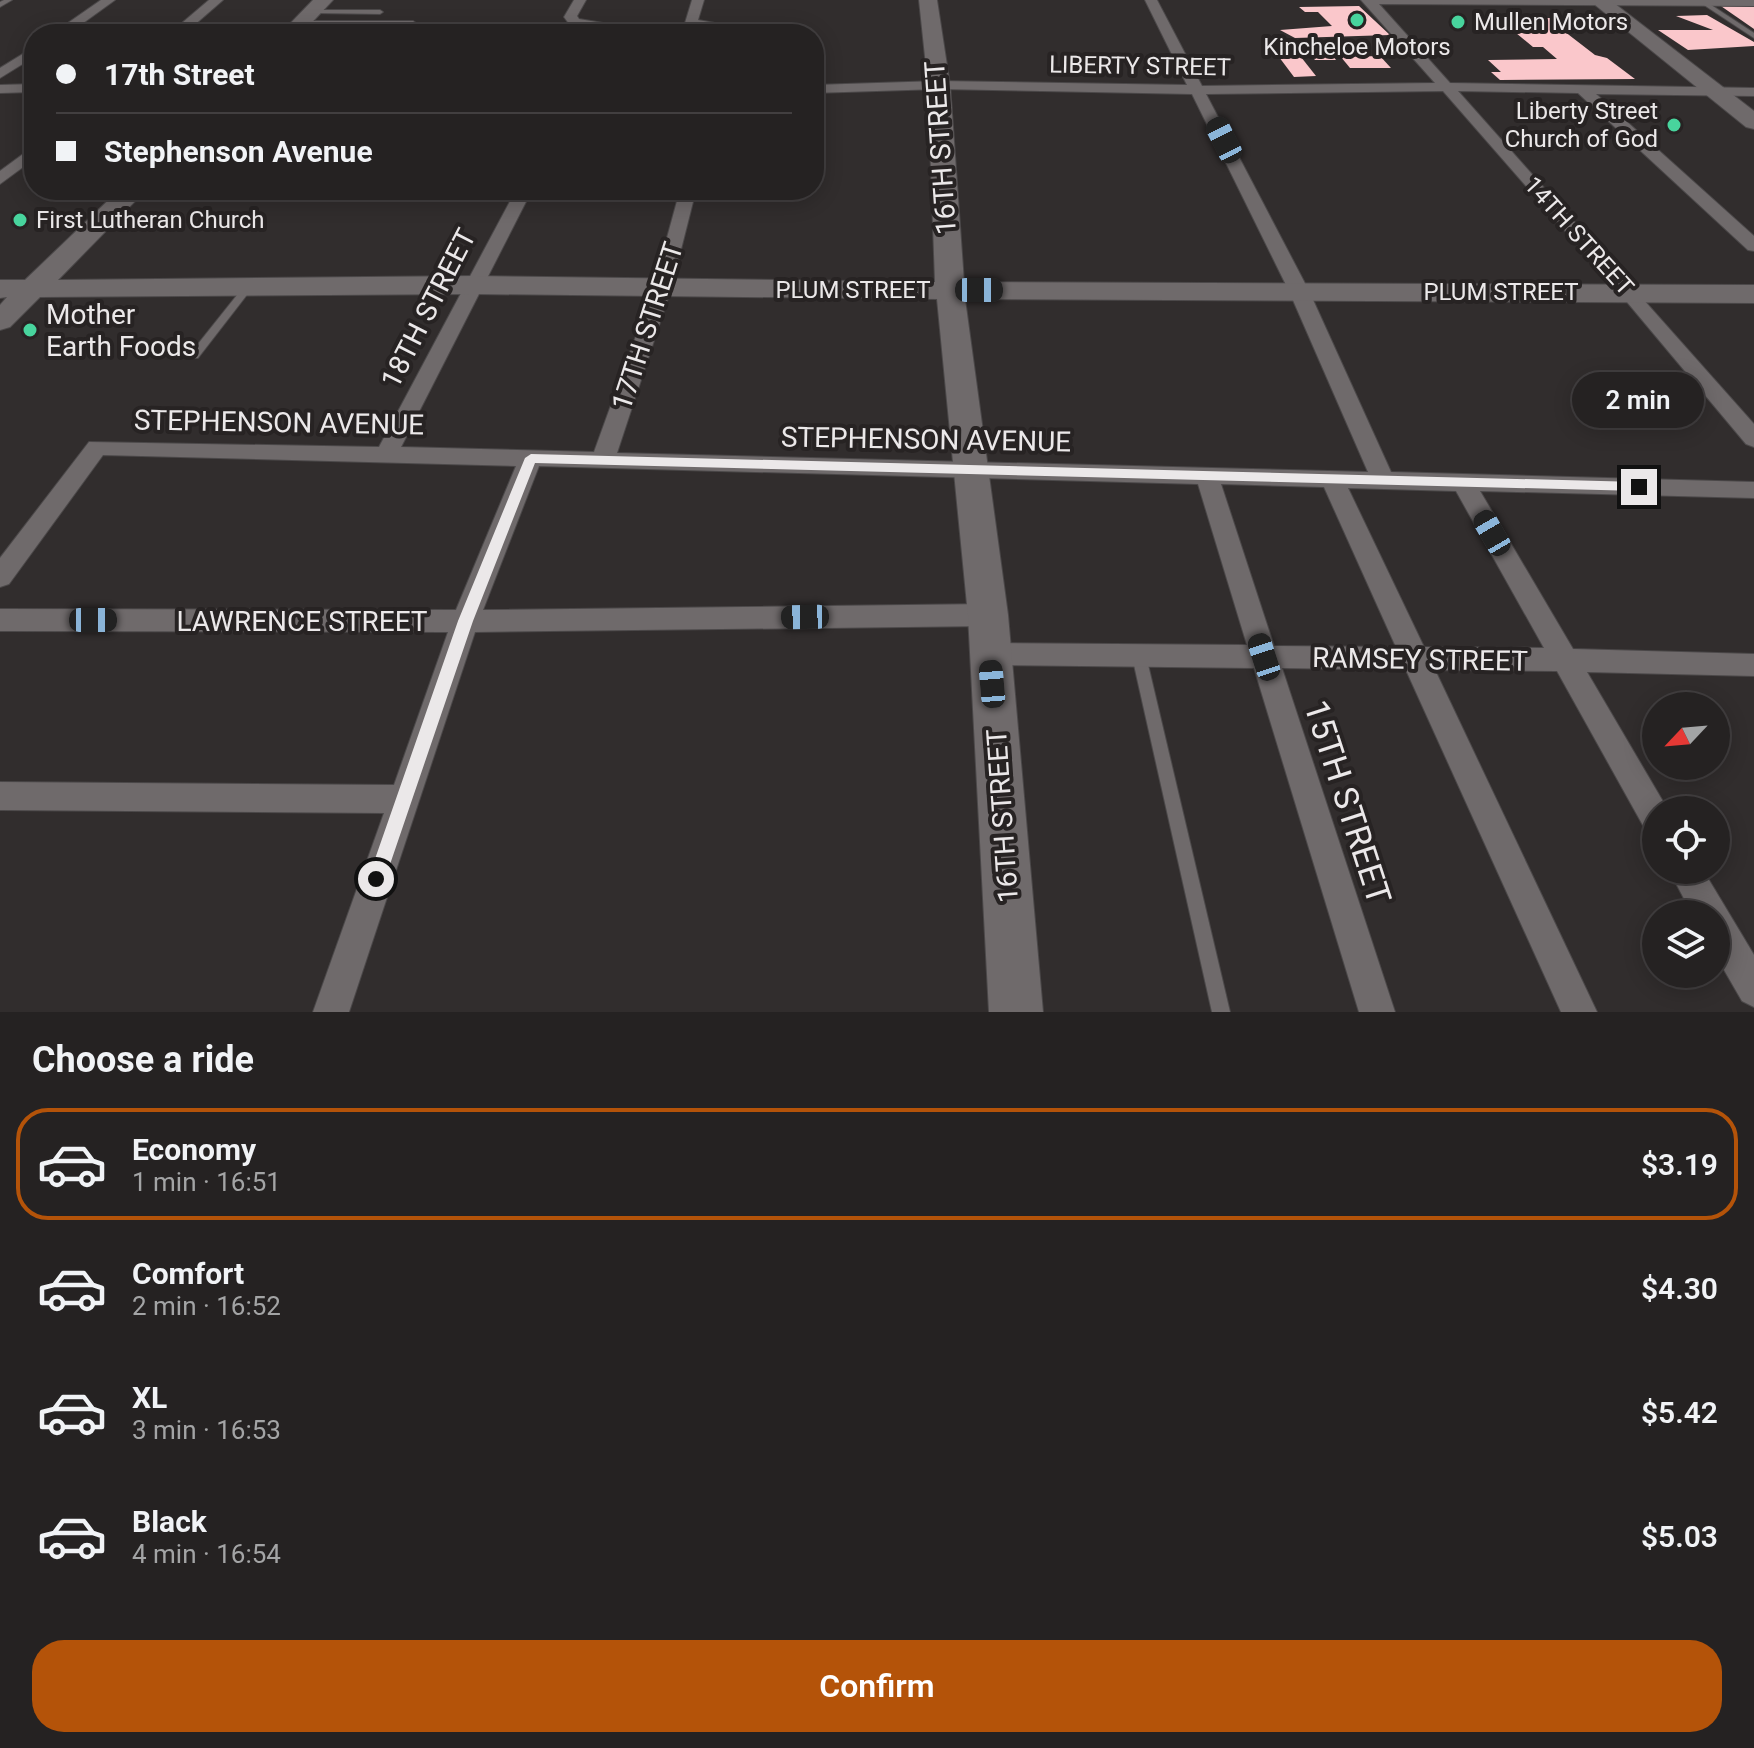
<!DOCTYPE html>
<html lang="en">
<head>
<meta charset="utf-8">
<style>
	body { margin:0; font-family:Roboto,sans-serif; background:#2d2a2a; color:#f1f3f6; height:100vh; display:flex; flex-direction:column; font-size:30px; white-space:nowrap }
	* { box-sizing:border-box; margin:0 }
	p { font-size:26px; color:#a3a4a5 }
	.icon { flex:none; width:44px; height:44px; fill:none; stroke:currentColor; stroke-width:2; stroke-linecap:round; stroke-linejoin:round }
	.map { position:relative; height:1012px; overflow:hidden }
	.sheet { display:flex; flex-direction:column; background:#252222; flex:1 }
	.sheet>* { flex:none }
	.top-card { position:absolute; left:24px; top:24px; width:800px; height:176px; border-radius:32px; box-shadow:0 4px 20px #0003,0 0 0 2px #423f40; display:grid; align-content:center; height:176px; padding:0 32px; background:#252222 }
	.needle { width:52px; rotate:244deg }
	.tools { position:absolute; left:1642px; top:692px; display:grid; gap:16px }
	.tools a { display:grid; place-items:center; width:88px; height:88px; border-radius:50%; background:#252222; box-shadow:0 4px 20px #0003,0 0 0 2px #423f40; font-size:40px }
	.end { position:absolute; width:36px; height:36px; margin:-18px; border:10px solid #ebe8e9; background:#111; box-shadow:0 0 0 4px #111 }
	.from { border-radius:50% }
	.bubble { position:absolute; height:56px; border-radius:28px; background:#252222; box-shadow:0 4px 20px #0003,0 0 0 2px #423f40; font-size:26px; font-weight:600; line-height:56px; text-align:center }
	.car { position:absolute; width:24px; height:48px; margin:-24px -12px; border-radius:10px; box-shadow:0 0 6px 2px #0007; background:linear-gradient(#222 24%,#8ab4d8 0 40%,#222 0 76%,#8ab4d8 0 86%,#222 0) }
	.top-card b { display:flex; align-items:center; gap:28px; height:76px; font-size:30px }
	.top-card b+b { border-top:2px solid #423f40 }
	.top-card i { width:20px; height:20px; background:#f1f3f6 }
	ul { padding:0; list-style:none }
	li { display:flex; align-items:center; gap:24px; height:112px; margin:0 16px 12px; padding:0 16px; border:4px solid transparent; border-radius:32px }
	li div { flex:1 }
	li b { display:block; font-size:30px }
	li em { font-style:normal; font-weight:600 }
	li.active { border-color:#b45309 }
	li>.icon { width:72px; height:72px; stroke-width:1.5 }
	h2 { padding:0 32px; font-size:36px; line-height:96px }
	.cta { display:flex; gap:16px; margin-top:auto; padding:16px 32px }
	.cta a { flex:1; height:92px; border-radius:32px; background:#b45309; color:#fff; font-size:32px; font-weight:600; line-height:92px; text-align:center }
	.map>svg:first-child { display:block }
	.building { fill:#fac7cb }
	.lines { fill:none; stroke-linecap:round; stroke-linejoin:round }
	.lane-casing { stroke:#4b4849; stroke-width:2 }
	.street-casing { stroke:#4b4849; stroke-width:2 }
	.secondary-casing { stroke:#4b4849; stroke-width:2 }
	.lane { fill:#6f6a6b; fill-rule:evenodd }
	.street { fill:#6f6a6b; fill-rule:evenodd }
	.secondary { fill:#6f6a6b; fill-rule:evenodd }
	.route { fill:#ebe8e9 }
	.poi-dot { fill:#48d49d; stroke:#272323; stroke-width:3 }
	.labels { text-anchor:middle; stroke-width:8; stroke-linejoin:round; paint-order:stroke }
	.far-poi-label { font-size:24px; fill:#ebe8e9; stroke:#272323; text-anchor:start }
	.far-street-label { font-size:24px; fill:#ebe8e9; stroke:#272323 }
	.street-label { font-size:28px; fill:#ebe8e9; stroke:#272323 }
	.poi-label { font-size:28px; fill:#ebe8e9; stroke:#272323; text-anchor:start }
	.near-street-label { font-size:34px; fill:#ebe8e9; stroke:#272323 }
</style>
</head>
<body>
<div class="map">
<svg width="1754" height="1012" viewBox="0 0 1754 1012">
	<rect width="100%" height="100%" fill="#312d2d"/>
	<g class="building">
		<path d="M1718,4h36v25z"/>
		<path d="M1359,6l31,29 -95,3 -15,-8 52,-4 -14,-14h-13l-6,-5z"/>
		<path d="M1707,15l47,27v4l-66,4 -30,-20h55l-37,-14z"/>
		<path d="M1509,18h44l14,10h-7l35,27 12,3 28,21 -135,1 -9,-8h10l-13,-12 69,-1 -14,-12h-10l-17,-14h12z"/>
		<path d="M1306,48h21l9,12h-21z"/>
		<path d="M1380,56l11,12h-41l-9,-11z"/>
		<path d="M1279,57h22l15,19 -22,1z"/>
	</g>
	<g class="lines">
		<defs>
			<g id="lane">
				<path d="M4,0h8l-12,7v-5z"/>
				<path d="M1701,1h4l49,32v5l-53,-35z"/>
				<path d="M311,10h69l3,2 -3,2 -67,-1 -2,-1z"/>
				<path d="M299,21h114l7,5 -6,8h-6l5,-8 -2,-1 -110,-1 -3,-2z"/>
				<path d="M248,284l5,3 -55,71h-8l-1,-2 1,-2 55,-69z"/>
				<path d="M1139,650l5,2 2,4 84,356h-18l-80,-356 2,-4z"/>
			</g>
			<g id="street">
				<path d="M101,0h14l-47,34h-16z"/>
				<path d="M209,0h14l-39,34h-15z"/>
				<path d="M574,0h12l-9,16 2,3 30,5 6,10h-14l-2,-4 -29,-5 -6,-8z"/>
				<path d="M692,0h12l-6,20 28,5 8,9h-14l-34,-8 -1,-3z"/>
				<path d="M1145,0h12l45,86 233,-3 -74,-83h393v6l-375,-2 71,79 304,5v8l-158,-2 158,142v15l-6,-1 -170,-157 -120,-2 296,333v23l-8,-3 -124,-148 -179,-205 -237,3 103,197 82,181 363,10v16l-274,-7 93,158 181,5v22l-167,-4 81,138h-12v24l-11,-5 -88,-158 -122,-1 162,342h-36l-155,-342 -124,-2 113,344h-36l-105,-344 -265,-3 -10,-3 -4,-8 4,-8 10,-3 258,2 -49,-161 -659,-18 -56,144 505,-6 9,4 4,7 -4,7 -9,4 -513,6 -126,380h-36l71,-199 -384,-3v-28l394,3 54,-153 -448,-1v-22l456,1 60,-144 -413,-11 -94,129 -9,3v-29l89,-116 290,5 137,-257h16l-131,257 193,5 59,-163 27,-99h16l-25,99 -54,164 751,19 -79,-181 -97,-197 -253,-5 -125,4v-8l125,-4 248,4zM1221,484l103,3 72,160 -122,-1zM1348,488l108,3 88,157 -120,-1z"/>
				<path d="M34,47v10l-34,21v-10z"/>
				<path d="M34,84v8l-34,1v-8z"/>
				<path d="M34,146v13l-34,25v-13z"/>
				<path d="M1669,870h34l51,85v52l-12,-6 -26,-45v-42h-24z"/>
			</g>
			<g id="secondary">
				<path d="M313,0h20l-32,34h-21z"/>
				<path d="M919,0h18l13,85 14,197 790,3v18l-789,-4 43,316 35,397h-54l-21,-397 -31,-316 -463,-5 -434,3 -30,30 -10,3v-25l7,-8 -7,1v-18h25l94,-90h27l-88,90 416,-4 461,6 -7,-197z"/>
				<path d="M1589,0h21l144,111v18l-8,-2z"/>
			</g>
		</defs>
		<use href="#lane" class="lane-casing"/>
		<use href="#street" class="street-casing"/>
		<use href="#secondary" class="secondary-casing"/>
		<use href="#lane" class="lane"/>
		<use href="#street" class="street"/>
		<use href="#secondary" class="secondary"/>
	</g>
	<path class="route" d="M531,454l1108,28 6,5 -6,4 -1104,-28 -62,158 -88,258 -2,6 -7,2 -6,-2 -2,-6 90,-258 67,-163z"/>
	<g class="poi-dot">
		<circle cx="1357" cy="20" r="8"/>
		<circle cx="1458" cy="22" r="8"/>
		<circle cx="1674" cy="125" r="8"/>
		<circle cx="20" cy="220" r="8"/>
		<circle cx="30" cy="330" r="8"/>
	</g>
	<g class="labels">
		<g class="far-poi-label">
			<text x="1474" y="30">Mullen Motors</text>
			<text x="1357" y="55" text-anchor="middle">Kincheloe Motors</text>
			<text x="1658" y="119" text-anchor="end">Liberty Street<tspan x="1658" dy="28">Church of God</tspan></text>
			<text x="36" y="228">First Lutheran Church</text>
		</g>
		<g class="far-street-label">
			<text transform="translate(1140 66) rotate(1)" y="8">LIBERTY STREET</text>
			<text transform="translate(1579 236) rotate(48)" y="8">14TH STREET</text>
			<text x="853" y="298">PLUM STREET</text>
			<text x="1501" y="300">PLUM STREET</text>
		</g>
		<g class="street-label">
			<text transform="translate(940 148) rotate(-94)" y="10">16TH STREET</text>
			<text transform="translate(428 308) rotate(-63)" y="10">18TH STREET</text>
			<text transform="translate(647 326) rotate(-72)" y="10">17TH STREET</text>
			<text transform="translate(279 422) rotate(1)" y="10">STEPHENSON AVENUE</text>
			<text transform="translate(926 439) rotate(1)" y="10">STEPHENSON AVENUE</text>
			<text x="302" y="631">LAWRENCE STREET</text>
			<text transform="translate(1420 659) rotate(1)" y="10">RAMSEY STREET</text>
			<text transform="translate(1002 816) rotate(-94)" y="10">16TH STREET</text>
		</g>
		<g class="poi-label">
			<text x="46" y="324">Mother<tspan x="46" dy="32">Earth Foods</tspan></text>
		</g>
		<g class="near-street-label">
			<text transform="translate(1348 802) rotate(72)" y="12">15TH STREET</text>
		</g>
	</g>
</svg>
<div class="tools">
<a><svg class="needle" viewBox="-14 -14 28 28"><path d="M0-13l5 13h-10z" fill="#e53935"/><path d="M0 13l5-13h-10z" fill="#a3a4a5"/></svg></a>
<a><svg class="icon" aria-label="locate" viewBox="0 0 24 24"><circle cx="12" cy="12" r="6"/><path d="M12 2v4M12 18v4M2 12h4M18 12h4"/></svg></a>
<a><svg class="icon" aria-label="layers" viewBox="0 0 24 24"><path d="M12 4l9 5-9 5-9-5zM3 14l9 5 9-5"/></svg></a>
</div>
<i class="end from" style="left:376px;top:879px"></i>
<i class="end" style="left:1639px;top:487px"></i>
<div class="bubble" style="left:1572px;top:372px;width:132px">2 min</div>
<i class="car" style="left:1224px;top:140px;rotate:333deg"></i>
<i class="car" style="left:979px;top:290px;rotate:90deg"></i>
<i class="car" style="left:1492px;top:533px;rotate:330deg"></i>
<i class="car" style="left:805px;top:617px;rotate:269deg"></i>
<i class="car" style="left:93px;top:620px;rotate:90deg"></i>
<i class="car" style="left:1264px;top:657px;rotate:342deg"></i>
<i class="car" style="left:992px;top:684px;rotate:355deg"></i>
<div class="top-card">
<b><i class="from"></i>17th Street</b>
<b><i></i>Stephenson Avenue</b>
</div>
</div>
<section class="sheet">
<h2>Choose a ride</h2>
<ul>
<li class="active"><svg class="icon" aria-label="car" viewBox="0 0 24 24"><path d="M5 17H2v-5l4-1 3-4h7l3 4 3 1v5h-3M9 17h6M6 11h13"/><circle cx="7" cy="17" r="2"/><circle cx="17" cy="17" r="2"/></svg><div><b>Economy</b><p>1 min · 16:51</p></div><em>$3.19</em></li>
<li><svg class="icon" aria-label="car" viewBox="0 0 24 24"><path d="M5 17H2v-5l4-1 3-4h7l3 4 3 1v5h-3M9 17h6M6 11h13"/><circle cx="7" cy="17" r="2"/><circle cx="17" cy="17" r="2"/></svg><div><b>Comfort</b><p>2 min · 16:52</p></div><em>$4.30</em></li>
<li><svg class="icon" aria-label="car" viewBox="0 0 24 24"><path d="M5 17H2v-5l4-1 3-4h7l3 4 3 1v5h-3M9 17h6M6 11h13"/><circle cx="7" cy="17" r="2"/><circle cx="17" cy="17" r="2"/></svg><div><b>XL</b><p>3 min · 16:53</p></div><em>$5.42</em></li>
<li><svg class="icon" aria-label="car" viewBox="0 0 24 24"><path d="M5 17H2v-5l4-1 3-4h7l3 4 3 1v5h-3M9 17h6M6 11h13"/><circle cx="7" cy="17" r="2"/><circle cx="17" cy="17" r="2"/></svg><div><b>Black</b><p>4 min · 16:54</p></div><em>$5.03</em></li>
</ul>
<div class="cta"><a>Confirm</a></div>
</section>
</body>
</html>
